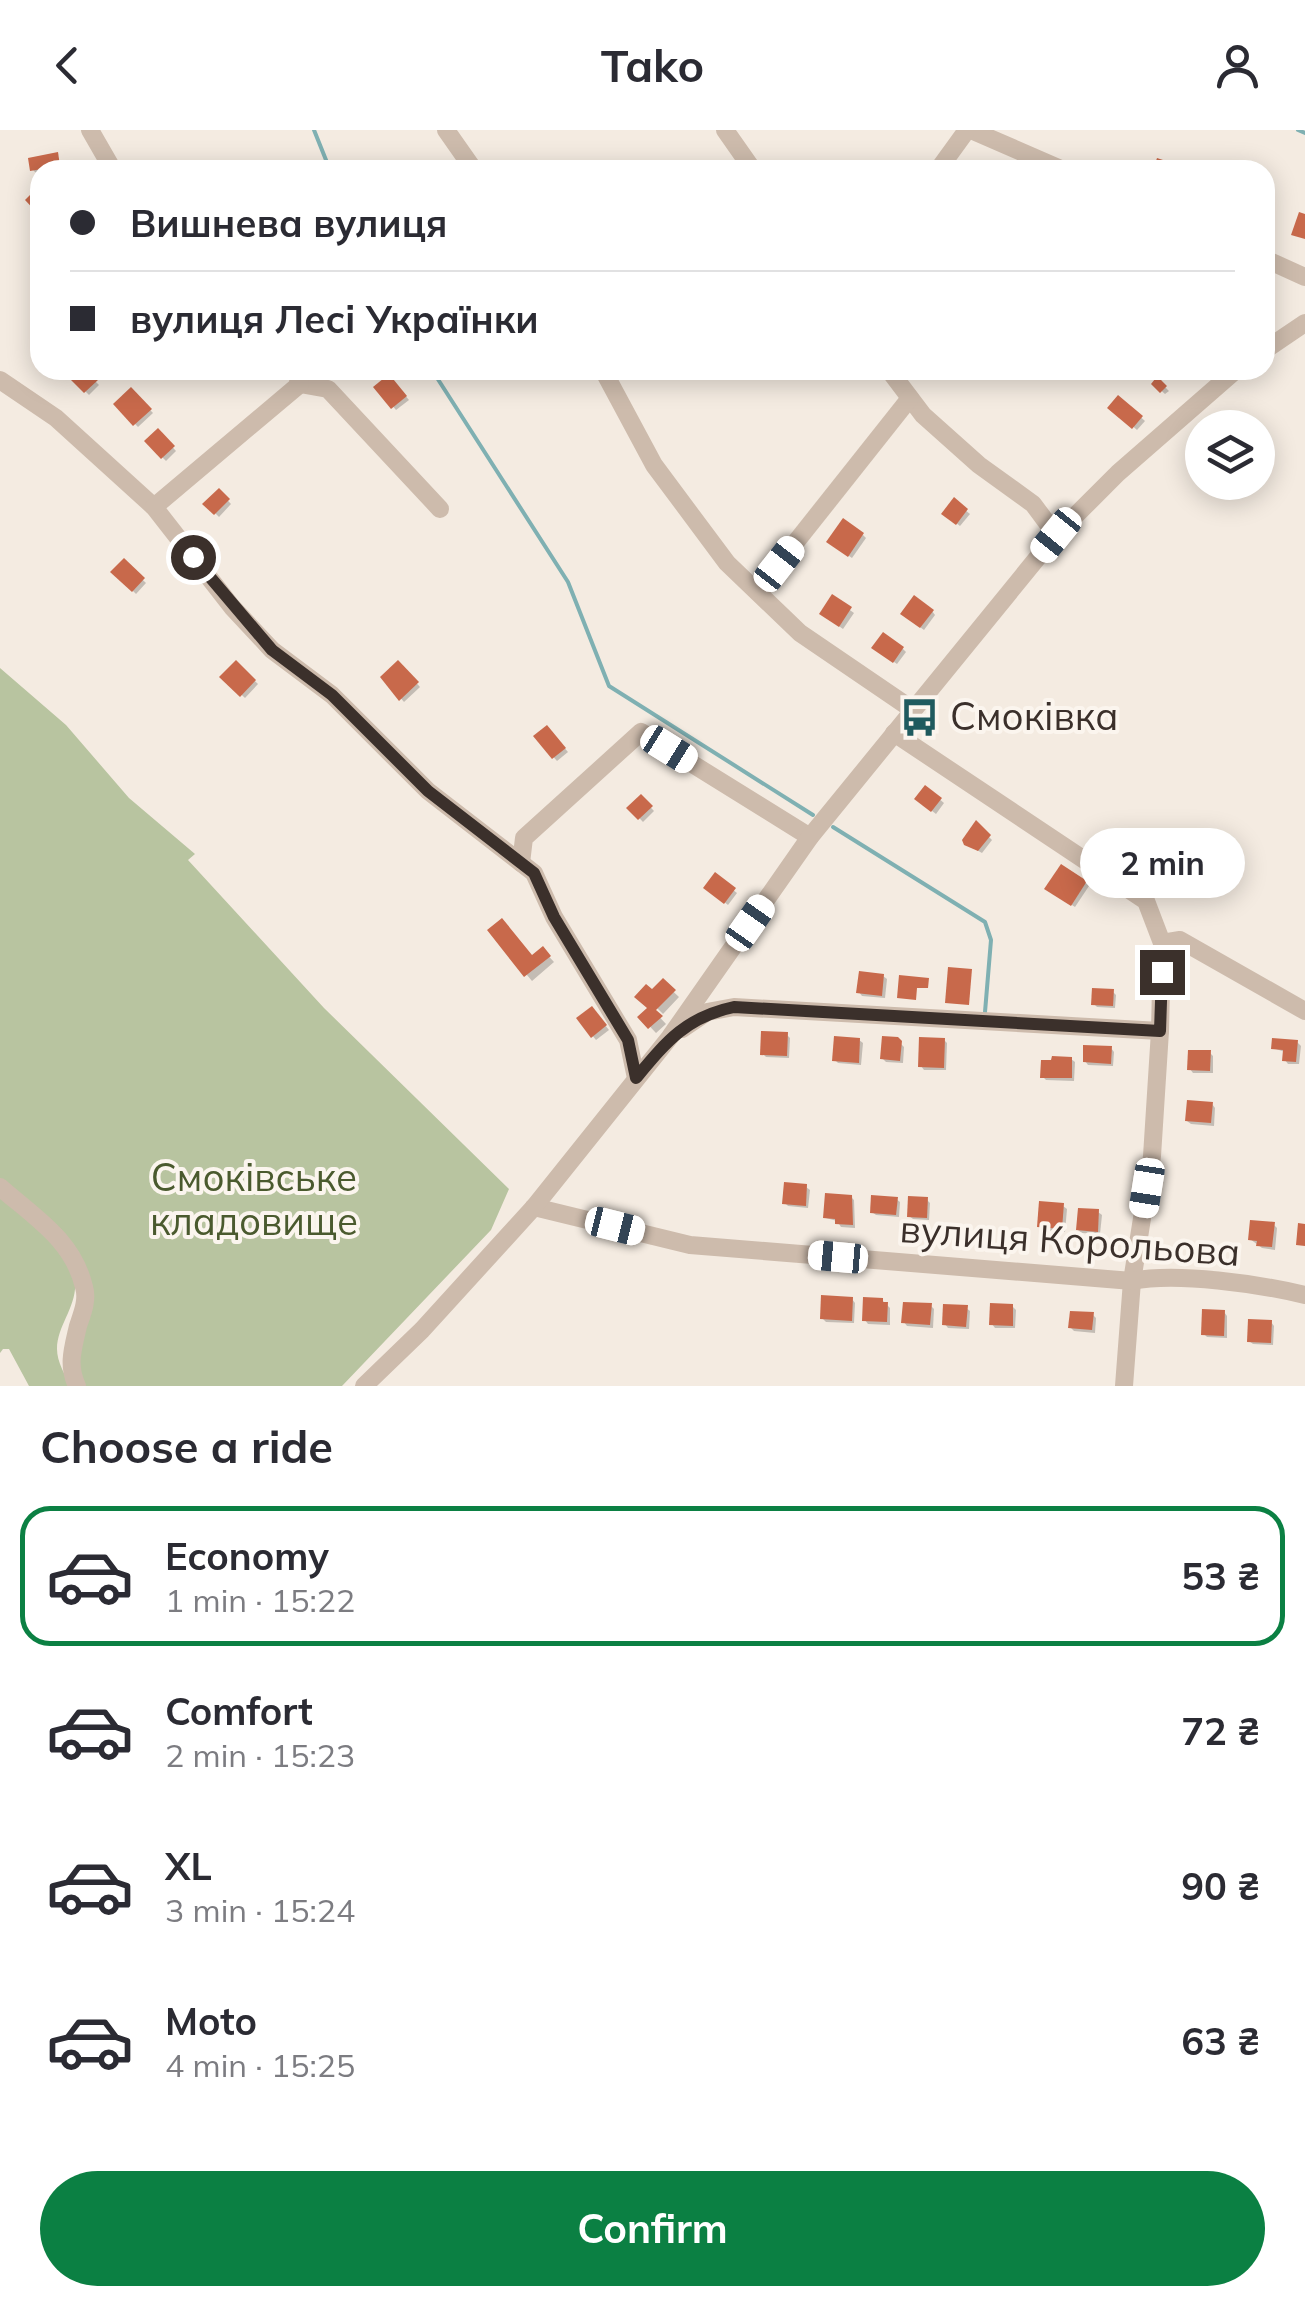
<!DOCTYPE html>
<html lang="en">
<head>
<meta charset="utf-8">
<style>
	body { margin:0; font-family:Mulish,sans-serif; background:#f7f7f7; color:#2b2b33; height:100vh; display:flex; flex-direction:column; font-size:38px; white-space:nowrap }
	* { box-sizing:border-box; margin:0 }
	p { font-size:32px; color:#7c7c81 }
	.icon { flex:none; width:55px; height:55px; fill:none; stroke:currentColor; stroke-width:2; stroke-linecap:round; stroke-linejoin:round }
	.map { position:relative; height:1256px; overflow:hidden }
	.details { display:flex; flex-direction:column; background:#fff; flex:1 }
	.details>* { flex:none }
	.hud { position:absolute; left:30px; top:30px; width:1245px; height:220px; border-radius:30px; box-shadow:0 5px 25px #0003; display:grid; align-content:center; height:220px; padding:0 40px; background:#fff }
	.buttons { position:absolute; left:1185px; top:280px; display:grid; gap:20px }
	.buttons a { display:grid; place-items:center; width:90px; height:90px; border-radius:50%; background:#fff; box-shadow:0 5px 25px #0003; font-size:50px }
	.end { position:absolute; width:45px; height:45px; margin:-22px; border:12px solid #3b302b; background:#fff; box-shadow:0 0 0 5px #fff }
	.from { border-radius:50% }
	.bubble { position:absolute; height:70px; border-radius:35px; background:#fff; box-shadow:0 5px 25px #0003; font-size:32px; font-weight:700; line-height:70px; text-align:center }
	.car { position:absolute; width:30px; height:60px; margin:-30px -15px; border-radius:12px; box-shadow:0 0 8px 2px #0007; background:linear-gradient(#fff 24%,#345 0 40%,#fff 0 76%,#345 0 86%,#fff 0) }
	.hud b { display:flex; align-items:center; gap:35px; height:95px; font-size:38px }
	.hud b+b { border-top:2px solid #e1e1e2 }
	.hud i { width:25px; height:25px; background:#2b2b33 }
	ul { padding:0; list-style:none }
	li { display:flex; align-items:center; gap:30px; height:140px; margin:0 20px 15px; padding:0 20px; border:5px solid transparent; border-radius:30px }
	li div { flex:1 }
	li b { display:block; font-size:38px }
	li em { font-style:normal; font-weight:700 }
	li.active { border-color:#0b8043 }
	li>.icon { width:90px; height:90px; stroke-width:1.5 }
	h2 { padding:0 40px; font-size:45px; line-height:120px }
	.action { display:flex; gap:20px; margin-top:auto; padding:20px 40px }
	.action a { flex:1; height:115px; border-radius:60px; background:#0b8043; color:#fff; font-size:40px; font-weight:700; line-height:115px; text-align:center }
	header { display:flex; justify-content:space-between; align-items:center; height:130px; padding:0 40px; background:#fff; font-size:45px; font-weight:700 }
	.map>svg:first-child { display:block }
	.green { fill:#b8c4a0 }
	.shadow { fill:#0003 }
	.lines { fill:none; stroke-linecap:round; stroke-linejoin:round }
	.stream { stroke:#7fb0b2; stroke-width:4 }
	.building { fill:#c8694b }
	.minor { stroke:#cdbbac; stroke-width:18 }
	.route { stroke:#3b302b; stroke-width:12 }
	.labels { text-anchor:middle; stroke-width:8; stroke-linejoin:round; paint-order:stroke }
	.poi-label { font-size:38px; fill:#3b302b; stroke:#fbf5ee; text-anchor:start }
	.park-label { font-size:38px; fill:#4a5a2e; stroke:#fbf5ee }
	.street-label { font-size:38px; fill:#3b302b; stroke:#fbf5ee }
</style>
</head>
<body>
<header><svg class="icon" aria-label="back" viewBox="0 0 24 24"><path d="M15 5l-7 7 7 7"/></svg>Tako<svg class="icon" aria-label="person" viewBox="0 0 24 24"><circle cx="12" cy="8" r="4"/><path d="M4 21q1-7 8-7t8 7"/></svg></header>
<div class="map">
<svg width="1305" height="1256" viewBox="0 0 1305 1256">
	<rect width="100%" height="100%" fill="#f4ebe1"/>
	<g class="green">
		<path d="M0,538l66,57 63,73 66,56 -7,6 136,148 185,181 -18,41 -149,156h-259l-11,-20 19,-76 -91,-108z"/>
		<path d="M0,1062c20,16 67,57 74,81 7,31 -17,50 -17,76 0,13 8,26 14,37h-42l-20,-37h-6l-3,4z"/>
	</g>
	<g class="shadow">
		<path d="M57,25l5,14 -26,4 -3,-3z"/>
		<path d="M72,240h12l15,15 -10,10 -21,-21z"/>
		<path d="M1149,240h22l-11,12 9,9 -4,3 -11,-10 5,-5z"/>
		<path d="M389,247l20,23 -13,10 -19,-23z"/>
		<path d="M131,260l22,23 -15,14 -22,-23z"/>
		<path d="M1119,268l26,23 -8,9 -26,-23z"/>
		<path d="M158,301l18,20 -10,10 -19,-19z"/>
		<path d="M219,361l12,13 -12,13 -13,-13z"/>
		<path d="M954,371l16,13 -10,12 -15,-12z"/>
		<path d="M863,405l3,3 -14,20 -19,-13z"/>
		<path d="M124,432l22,21 -10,11 -22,-22z"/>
		<path d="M833,468l21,15 -11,16 -17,-12z"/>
		<path d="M932,481l3,4 -11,15 -18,-13z"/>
		<path d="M903,519l3,3 -9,12 -19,-13z"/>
		<path d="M398,533l22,24 -16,15 -21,-25z"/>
		<path d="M236,534l22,20 -13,14 -22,-21z"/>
		<path d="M547,598l21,24 -11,9 -21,-24z"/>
		<path d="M926,658l18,15 -8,11 -19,-15z"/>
		<path d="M641,667l13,14 -11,11 -13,-14z"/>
		<path d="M976,694l16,16 -10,13 -16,-9z"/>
		<path d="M715,746l22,17 -9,12 -22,-18z"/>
		<path d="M1086,753l3,3 -14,21 -24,-16z"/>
		<path d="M490,801l43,27 10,-8 11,12 -22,19z"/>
		<path d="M883,846l4,3 -2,19 -23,-2 -3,-4z"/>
		<path d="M663,852l16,15 -16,17 -8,-8 -3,3 14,15 -10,9 -15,-16 9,-8 2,-16z"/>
		<path d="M1113,862l3,3 -1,13 -18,-1 -3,-3z"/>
		<path d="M592,879l17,21 -13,10 -17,-21z"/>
		<path d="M787,905l3,3 -1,20 -23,-1 -3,-3z"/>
		<path d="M859,910l4,3 -2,22 -23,-2 -3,-3z"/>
		<path d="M897,910l7,7 -1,16 -17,-1 -4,-4z"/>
		<path d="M944,910l3,3 -1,27h-22l-3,-4z"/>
		<path d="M1297,912l4,4 -2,18h-11l-3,-4v-8l-12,-4z"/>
		<path d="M1111,918l3,4 -1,14 -25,-1 -3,-4z"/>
		<path d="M1210,923l3,3v17h-20l-3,-4z"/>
		<path d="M1071,929l4,3 -1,19 -28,-1 -3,-3z"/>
		<path d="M1212,974l3,4 -1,18 -23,-2 -4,-3z"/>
		<path d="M806,1057l4,3 -2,18 -20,-2 -3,-3z"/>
		<path d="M851,1067l3,3 1,28 -14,-1 -4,-6 -11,-3z"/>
		<path d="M896,1069l4,3 -1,15 -23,-2 -4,-3z"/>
		<path d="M927,1070l3,3 -1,17 -16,-1 -4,-3z"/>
		<path d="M1063,1076l4,3 -2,23 -22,-2 -4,-4z"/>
		<path d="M1098,1082l4,3 -2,19 -18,-1 -4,-3z"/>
		<path d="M1274,1095l3,3 -2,22 -13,-2 -12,-9z"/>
		<path d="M852,1169l3,4 -1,20 -28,-1 -4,-4z"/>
		<path d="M882,1170l8,8v17l-22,-1 -3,-4z"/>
		<path d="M931,1176l3,3 -1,19 -26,-2 -3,-4z"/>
		<path d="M1012,1176l4,4 -1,18h-20l-3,-4z"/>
		<path d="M966,1178l4,3 -1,18 -21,-1 -3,-4z"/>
		<path d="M1224,1182l3,4v22l-20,-1 -3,-3z"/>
		<path d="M1093,1185l3,3 -1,15 -21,-2 -3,-3z"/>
		<path d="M1271,1192l3,4 -1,19 -20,-1 -4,-3z"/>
	</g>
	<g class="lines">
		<g class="stream">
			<path d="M314,0l16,40"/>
			<path d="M1298,0l7,3"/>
			<path d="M432,240l136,212 41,104 204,129"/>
			<path d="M833,697l152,95 6,18 -6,72"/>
		</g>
	</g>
	<g class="building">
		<path d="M58,22l2,14 -30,5 -2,-13z"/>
		<path d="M1157,28l18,6 -2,6h-20z"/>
		<path d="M40,55v31l-15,-16z"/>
		<path d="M1299,82l6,2v25l-14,-4z"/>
		<path d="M68,240h20l10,10 -14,13 -19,-19z"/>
		<path d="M1146,240h19l-7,7 9,9 -7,7 -9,-9 4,-5z"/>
		<path d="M389,244l18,22 -16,13 -18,-22z"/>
		<path d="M131,257l21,22 -19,17 -20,-22z"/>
		<path d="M1118,265l25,21 -11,13 -25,-21z"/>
		<path d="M158,298l17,18 -14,13 -17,-18z"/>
		<path d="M219,358l11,11 -16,16 -12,-11z"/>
		<path d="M954,367l14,12 -12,16 -15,-11z"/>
		<path d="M843,388l21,15 -16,24 -22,-15z"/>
		<path d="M124,428l21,20 -13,14 -22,-20z"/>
		<path d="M832,464l20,13 -13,20 -20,-13z"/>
		<path d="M914,465l20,15 -14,18 -20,-14z"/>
		<path d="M883,502l21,15 -11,16 -22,-15z"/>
		<path d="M236,530l20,20 -16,17 -21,-20z"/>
		<path d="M398,530l21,22 -20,19 -19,-24z"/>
		<path d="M547,595l19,23 -14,11 -19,-23z"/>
		<path d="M925,655l17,13 -11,14 -17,-13z"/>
		<path d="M641,664l12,12 -15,14 -12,-12z"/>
		<path d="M976,690l15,15 -13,16 -14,-6 -2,-5z"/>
		<path d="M1061,734l26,17 -16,25 -27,-17z"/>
		<path d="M715,742l21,16 -12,16 -21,-16z"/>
		<path d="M502,788l30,37 11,-9 8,10 -27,21 -37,-47z"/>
		<path d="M948,837l24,2 -3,36 -24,-2z"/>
		<path d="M859,841l25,3 -2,22 -26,-3z"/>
		<path d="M899,845l30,3 -1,10h-11l-1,12 -19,-2z"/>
		<path d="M663,848l13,12 -20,20 7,6 -15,13 -11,-12 10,-9 -13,-11 12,-13 6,5z"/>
		<path d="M1092,858l22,1 -1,17 -22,-1z"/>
		<path d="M592,876l15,19 -16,13 -15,-20z"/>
		<path d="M761,901l27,1 -1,24 -27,-1z"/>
		<path d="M834,906l26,2 -1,25 -27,-2z"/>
		<path d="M882,906l16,1 4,4 -2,20 -20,-2z"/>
		<path d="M919,907l26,1 -1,30 -26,-1z"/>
		<path d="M1272,908l26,2 -2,22 -14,-1 1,-11 -12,-1z"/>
		<path d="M1083,915l29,1 -1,18 -28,-2z"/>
		<path d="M1188,920h23l-1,21 -23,-1z"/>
		<path d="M1052,926l20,1v21h-32l1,-18h10z"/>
		<path d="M1187,970l26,2 -2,21 -26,-2z"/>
		<path d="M784,1052l23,2 -1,22 -24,-2z"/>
		<path d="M825,1063l27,2 1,30 -18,-1v-5l-12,-1z"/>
		<path d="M871,1065l27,2 -2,18 -26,-2z"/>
		<path d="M908,1066l20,1 -1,21 -20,-1z"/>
		<path d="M1039,1071l25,2 -2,26 -25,-2z"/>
		<path d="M1078,1078l21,1 -1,23 -22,-2z"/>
		<path d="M1250,1090l25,2 -3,25 -16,-1 1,-5 -9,-1z"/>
		<path d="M1298,1093l7,1v22l-9,-1z"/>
		<path d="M821,1165l32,2 -1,24 -32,-2z"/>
		<path d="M863,1167l20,1v4h5l-1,20 -25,-1z"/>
		<path d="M903,1172l29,1 -2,22 -29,-2z"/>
		<path d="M990,1173l23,1v22l-24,-1z"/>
		<path d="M943,1174l25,1 -2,22 -24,-2z"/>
		<path d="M1202,1179l23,1 -1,26 -23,-1z"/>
		<path d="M1070,1181l24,1 -2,18 -24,-2z"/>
		<path d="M1248,1189l24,1 -1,23 -24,-1z"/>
	</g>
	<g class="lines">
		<g class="minor">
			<path d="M90,0l23,40"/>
			<path d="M446,0l28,40"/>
			<path d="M725,0l28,40"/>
			<path d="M971,0l92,40"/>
			<path d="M938,40l29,-40"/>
			<path d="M1265,129l40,18"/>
			<path d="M1265,220l40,-27"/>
			<path d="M295,240l5,14 28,5 112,120"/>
			<path d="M603,240l51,95 73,98 73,70 113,77"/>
			<path d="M889,240l34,45 56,50 54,39 23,31"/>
			<path d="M0,250l56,38 98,89 78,100 40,43 60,45 96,96 106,82 20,44 74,123 8,38"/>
			<path d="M154,377l146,-123"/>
			<path d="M757,461l153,-193"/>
			<path d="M894,603l252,168 16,42 -2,88 -8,125 -20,125 -8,105"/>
			<path d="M521,733l3,-25 117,-106 169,105"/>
			<path d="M1162,813l18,-3 125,71"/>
			<path d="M682,899l25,-17 27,-5 426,24"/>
			<path d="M0,1057c34,30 73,53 84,100 4,13 -2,27 -6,39 -5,22 -11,39 -1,60"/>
			<path d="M534,1077l156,38 442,36c45,-9 127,3 173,14"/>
			<path d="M364,1256l58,-56 112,-123 136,-170 140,-200 246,-302 62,-62 118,-103"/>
		</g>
	</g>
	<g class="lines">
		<path class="route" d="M193,427l79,93 60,45 96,96 106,82 20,44 74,123 8,38c30,-36 50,-61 98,-71l426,24 2,-59"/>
	</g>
	<defs>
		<symbol id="bus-bare" viewBox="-9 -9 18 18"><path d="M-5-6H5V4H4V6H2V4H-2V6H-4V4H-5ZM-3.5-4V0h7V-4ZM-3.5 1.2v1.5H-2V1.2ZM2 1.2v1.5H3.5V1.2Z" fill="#1f5a5e" stroke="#fbf5ee" stroke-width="2.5" paint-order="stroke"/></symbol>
	</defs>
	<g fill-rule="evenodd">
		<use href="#bus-bare" x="892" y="560" width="55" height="55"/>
	</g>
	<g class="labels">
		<g class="poi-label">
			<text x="950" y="600">Смоківка</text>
		</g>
		<g class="park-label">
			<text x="254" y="1061">Смоківське<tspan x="254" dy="44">кладовище</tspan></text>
		</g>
		<g class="street-label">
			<text transform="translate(1070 1111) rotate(4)" y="13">вулиця Корольова</text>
		</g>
	</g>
</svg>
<div class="buttons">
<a><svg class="icon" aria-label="layers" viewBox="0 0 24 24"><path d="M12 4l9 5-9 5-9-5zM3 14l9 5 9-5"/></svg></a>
</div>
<i class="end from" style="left:193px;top:427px"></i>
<i class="end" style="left:1162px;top:842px"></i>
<div class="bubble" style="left:1080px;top:698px;width:165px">2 min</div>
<i class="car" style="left:1056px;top:405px;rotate:219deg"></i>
<i class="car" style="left:779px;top:434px;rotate:38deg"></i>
<i class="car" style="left:669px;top:619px;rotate:122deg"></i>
<i class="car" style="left:750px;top:793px;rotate:35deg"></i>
<i class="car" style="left:1147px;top:1058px;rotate:189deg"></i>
<i class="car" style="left:615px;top:1096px;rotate:104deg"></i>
<i class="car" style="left:838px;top:1127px;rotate:275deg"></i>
<div class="hud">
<b><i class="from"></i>Вишнева вулиця</b>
<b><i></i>вулиця Лесі Українки</b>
</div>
</div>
<section class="details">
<h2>Choose a ride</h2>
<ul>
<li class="active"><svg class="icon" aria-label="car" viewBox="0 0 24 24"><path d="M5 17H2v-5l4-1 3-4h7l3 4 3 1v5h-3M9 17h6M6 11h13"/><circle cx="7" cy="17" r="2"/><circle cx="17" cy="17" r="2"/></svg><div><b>Economy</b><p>1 min · 15:22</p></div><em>53 ₴</em></li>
<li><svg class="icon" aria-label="car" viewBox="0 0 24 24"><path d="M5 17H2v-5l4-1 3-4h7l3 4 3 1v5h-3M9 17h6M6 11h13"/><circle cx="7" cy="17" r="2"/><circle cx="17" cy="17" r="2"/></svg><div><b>Comfort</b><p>2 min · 15:23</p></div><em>72 ₴</em></li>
<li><svg class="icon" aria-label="car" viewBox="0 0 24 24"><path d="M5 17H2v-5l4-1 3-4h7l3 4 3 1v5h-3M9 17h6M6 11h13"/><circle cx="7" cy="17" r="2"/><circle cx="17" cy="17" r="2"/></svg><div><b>XL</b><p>3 min · 15:24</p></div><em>90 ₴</em></li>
<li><svg class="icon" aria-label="car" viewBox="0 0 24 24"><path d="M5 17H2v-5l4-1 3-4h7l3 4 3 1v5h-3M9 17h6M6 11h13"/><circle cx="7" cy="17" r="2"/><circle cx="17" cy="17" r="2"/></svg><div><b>Moto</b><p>4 min · 15:25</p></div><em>63 ₴</em></li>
</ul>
<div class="action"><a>Confirm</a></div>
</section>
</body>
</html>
